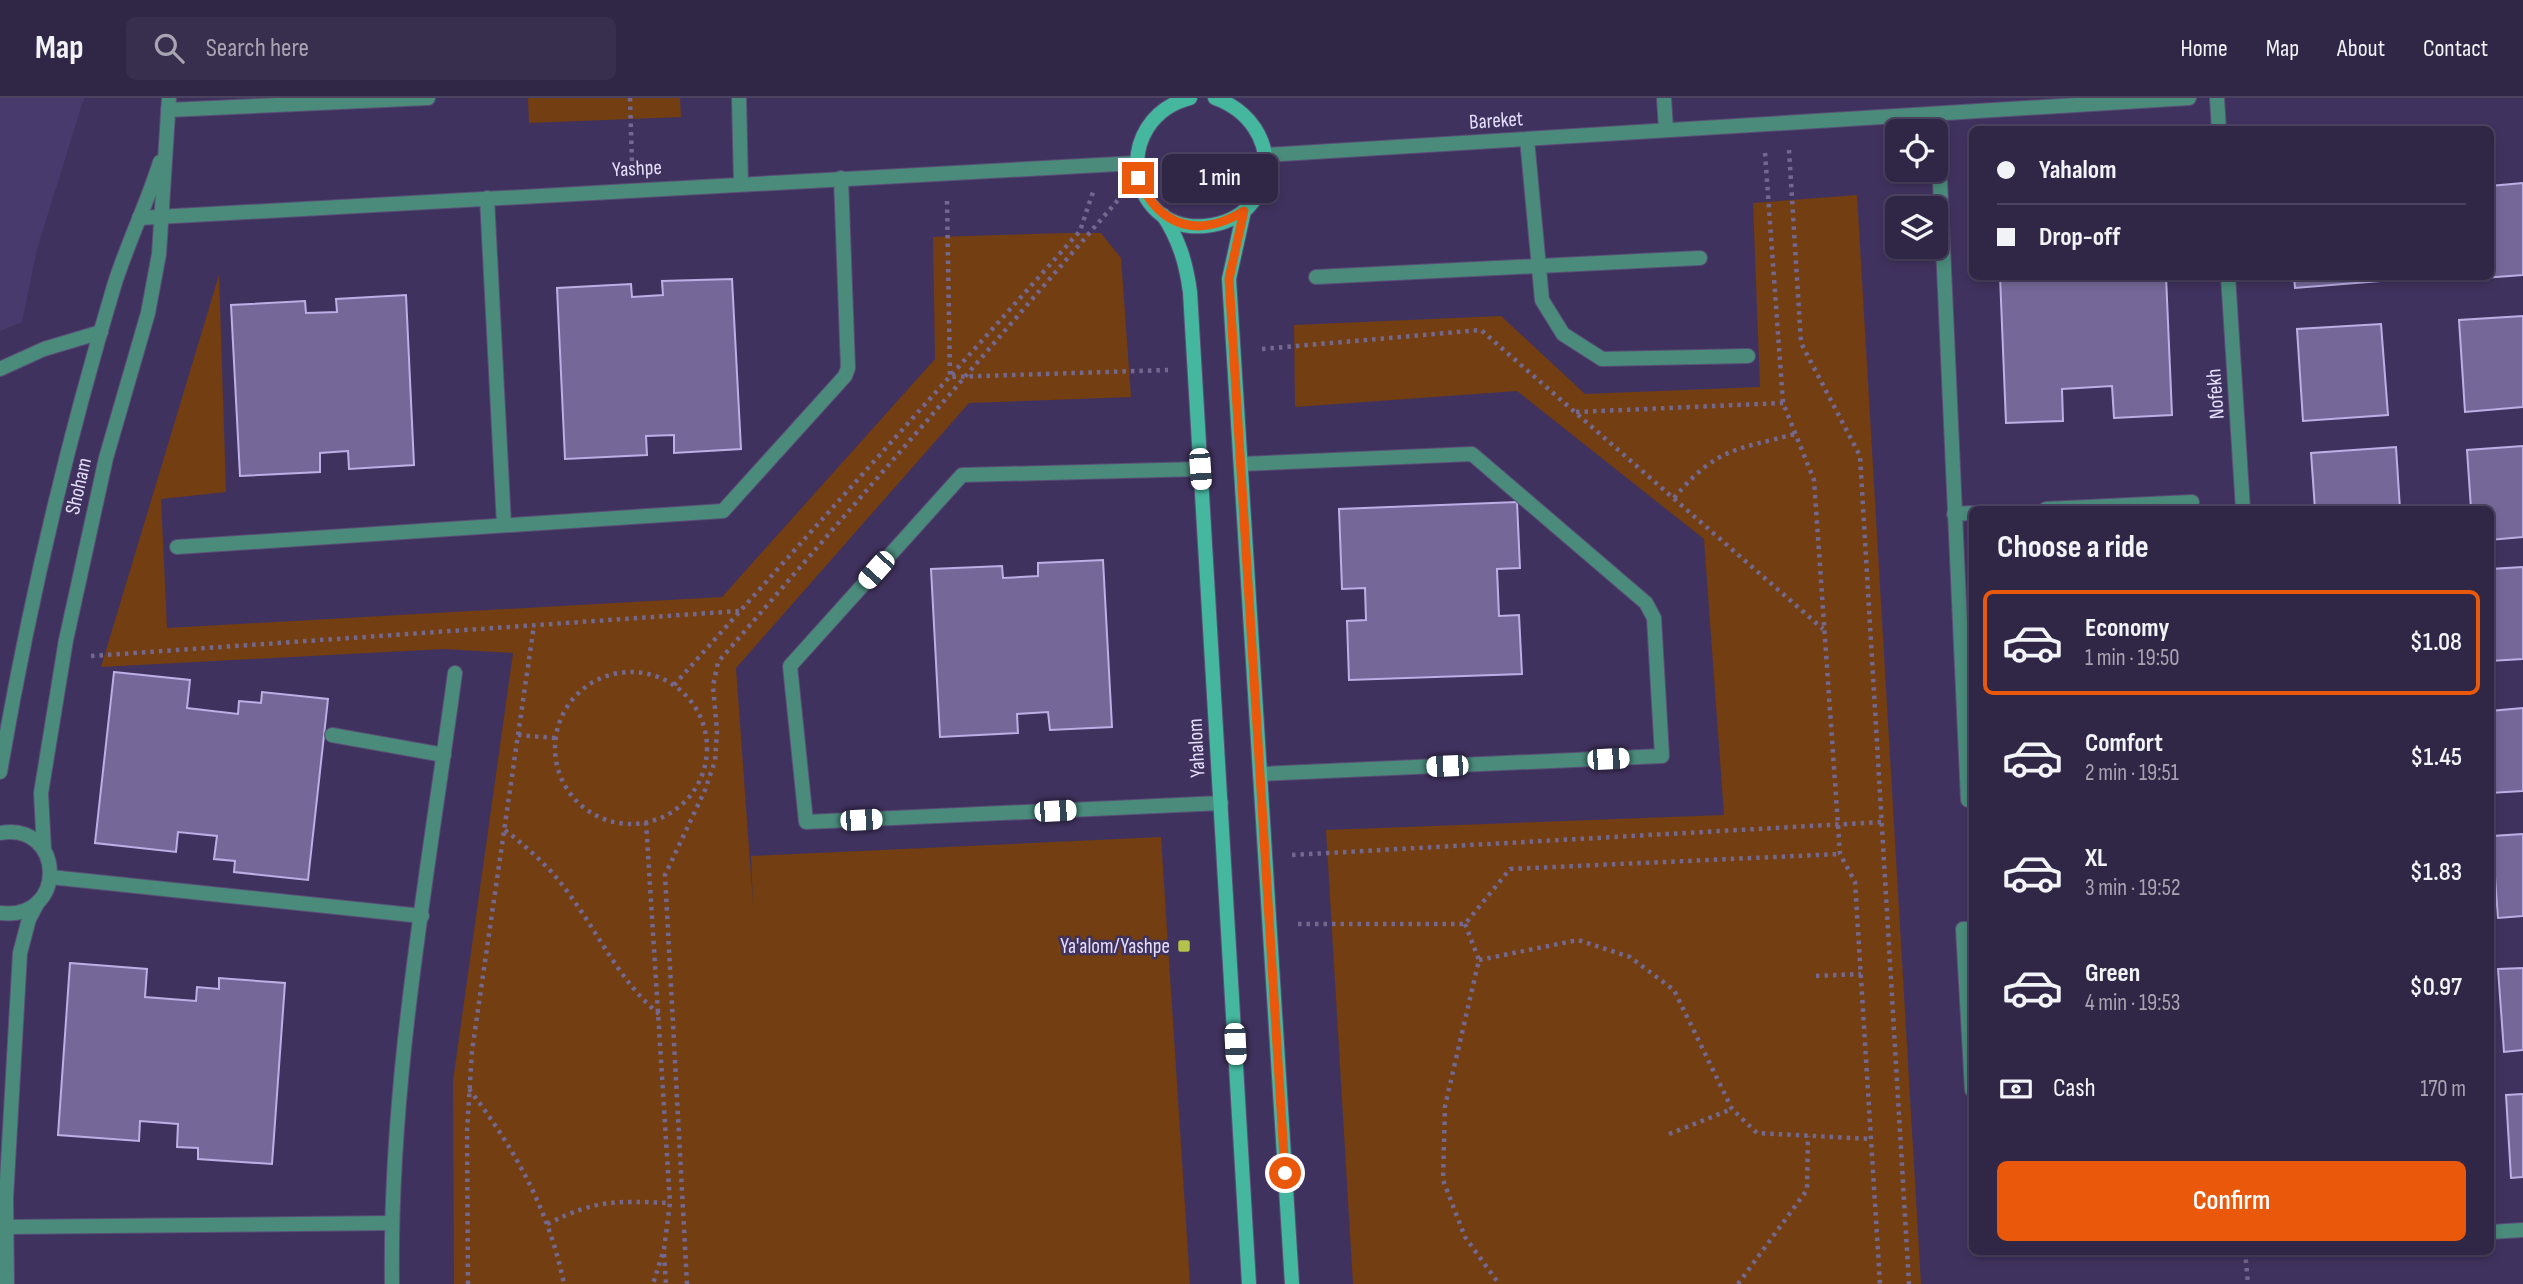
<!DOCTYPE html>
<html lang="en">
<head>
<meta charset="utf-8">
<style>
	body { margin:0; font-family:"Sofia Sans Condensed",sans-serif; background:#382e4d; color:#f1f3f6; height:100vh; display:flex; flex-direction:column; font-size:26px; white-space:nowrap }
	* { box-sizing:border-box; margin:0 }
	p { font-size:23px; color:#a8a5b3 }
	.icon { flex:none; width:38px; height:38px; fill:none; stroke:currentColor; stroke-width:2; stroke-linecap:round; stroke-linejoin:round }
	.map { position:relative; flex:1; overflow:hidden }
	.side { position:absolute; left:1969px; top:408px; width:525px; height:749px; display:flex; flex-direction:column; background:#302646; border-radius:10px; box-shadow:0 4px 10px #0003,0 0 0 2px #4b435f }
	.side>* { flex:none }
	.top-card { position:absolute; left:1969px; top:28px; width:525px; height:154px; border-radius:10px; box-shadow:0 4px 10px #0003,0 0 0 2px #4b435f; display:grid; align-content:center; height:154px; padding:0 28px; background:#302646 }
	.tools { position:absolute; left:1885px; top:21px; display:grid; gap:14px }
	.tools a { display:grid; place-items:center; width:63px; height:63px; border-radius:10px; background:#302646; box-shadow:0 4px 10px #0003,0 0 0 2px #4b435f; font-size:35px }
	.end { position:absolute; width:32px; height:32px; margin:-16px; border:9px solid #ea580c; background:#fff; box-shadow:0 0 0 4px #fff }
	.from { border-radius:50% }
	.bubble { position:absolute; height:49px; border-radius:10px; background:#302646; box-shadow:0 4px 10px #0003,0 0 0 2px #4b435f; font-size:23px; font-weight:600; line-height:49px; text-align:center }
	.car { position:absolute; width:21px; height:42px; margin:-21px -10px; border-radius:9px; box-shadow:0 0 5px 2px #0007; background:linear-gradient(#fff 24%,#345 0 40%,#fff 0 76%,#345 0 86%,#fff 0) }
	.top-card b { display:flex; align-items:center; gap:24px; height:66px; font-size:26px }
	.top-card b+b { border-top:2px solid #4b435f }
	.top-card i { width:18px; height:18px; background:#f1f3f6 }
	ul { padding:0; list-style:none }
	li { display:flex; align-items:center; gap:21px; height:105px; margin:0 14px 10px; padding:0 14px; border:4px solid transparent; border-radius:10px }
	li div { flex:1 }
	li b { display:block; font-size:26px }
	li em { font-style:normal; font-weight:600 }
	li.on { border-color:#ea580c }
	li>.icon { width:63px; height:63px; stroke-width:1.5 }
	h2 { padding:0 28px; font-size:32px; line-height:84px }
	.pay { display:flex; align-items:center; gap:18px; height:77px; padding:0 28px; font-size:26px }
	.pay p { margin-inline-start:auto }
	.primary-button { display:flex; gap:14px; margin-top:auto; padding:14px 28px }
	.primary-button a { flex:1; height:80px; border-radius:10px; background:#ea580c; color:#fff; font-size:28px; font-weight:600; line-height:80px; text-align:center }
	header { display:flex; align-items:center; gap:42px; box-sizing:border-box; height:98px; padding:0 35px; background:#302646; border-bottom:2px solid #4b435f }
	header strong { font-size:33px }
	nav { display:flex; gap:38px; margin-inline-start:auto; font-size:24px }
	.search { width:490px; height:63px; background:#382e4d; display:flex; align-items:center; gap:18px; box-sizing:border-box; padding:0 24px; border-radius:10px; color:#a8a5b3; font-size:26px }
	.map>svg:first-child { display:block }
	.built { fill:#493a6d }
	.green { fill:#723e12 }
	.building { fill:#756899; stroke:#bdafe5; stroke-width:2 }
	.lines { fill:none; stroke-linecap:round; stroke-linejoin:round }
	.lane-casing { stroke:#5a4e77; stroke-width:16 }
	.street-casing { stroke:#5a4e77; stroke-width:16 }
	.secondary-casing { stroke:#5a4e77; stroke-width:16 }
	.path { stroke:#74688f; stroke-width:4.5; stroke-dasharray:3.5 5; stroke-linecap:butt }
	.lane { stroke:#4a8b7b; stroke-width:14 }
	.street { stroke:#4a8b7b; stroke-width:14 }
	.secondary { stroke:#45b79f; stroke-width:14 }
	.route { stroke:#ea580c; stroke-width:9 }
	.poi-dot { fill:#b3c24b; stroke:#40325e; stroke-width:2.5 }
	.labels { text-anchor:middle; stroke-width:5; stroke-linejoin:round; paint-order:stroke }
	.street-label { font-size:21px; fill:#e5dffb; stroke:#40325e }
	.poi-label { font-size:21px; fill:#e5dffb; stroke:#40325e; text-anchor:end }
</style>
</head>
<body>
<header>
<strong>Map</strong>
<div class="search"><svg class="icon" aria-label="search" viewBox="0 0 24 24"><circle cx="10" cy="10" r="6"/><path d="M15 15l6 6"/></svg>Search here</div>
<nav><a>Home</a><a>Map</a><a>About</a><a>Contact</a></nav>
</header>
<div class="map">
<svg width="2523" height="1186" viewBox="0 0 2523 1186">
	<rect width="100%" height="100%" fill="#40325e"/>
	<path class="built" d="M0,0h84l-47,151 -15,73 -22,9z"/>
	<g class="green">
		<path d="M528,0h152l1,19 -152,6z"/>
		<path d="M1857,97l64,1089h-568l-27,-454 398,-15 -20,-276 -187,-148 -222,16 -1,-82 207,-9 84,78 175,-7 -7,-184z"/>
		<path d="M1068,135h33l20,25 10,139 -162,6 -233,265 17,236 -2,-48 410,-19 29,447h-736l-1,-203 60,-428 -69,-4 -343,18 118,-392 7,217 -65,7 6,129 555,-31 213,-238 -2,-122z"/>
	</g>
	<g class="building">
		<path d="M2523,85v92l-66,5v-4h33v-90z"/>
		<path d="M2000,178h166l6,139 -58,3 -2,-32 -50,3 1,32 -57,2z"/>
		<path d="M2294,178h86v5l-85,7z"/>
		<path d="M732,181l9,170 -67,4v-18l-28,1 1,19 -82,4 -8,-171 74,-4 1,13 31,-2 -1,-14z"/>
		<path d="M406,197l8,170 -65,4 -1,-18 -28,2v19l-80,4 -9,-171 74,-4 1,12 31,-1 -1,-13z"/>
		<path d="M2523,218v91l-58,5 -6,-92z"/>
		<path d="M2381,226l7,91 -85,6 -6,-92z"/>
		<path d="M2523,348v91l-33,3v-31h-19l-4,-59z"/>
		<path d="M2396,349l4,62h-85l-4,-56z"/>
		<path d="M1517,404l3,66 -23,1 2,47 20,-1 3,59 -173,6 -2,-59 19,-1 -1,-32 -23,1 -3,-80z"/>
		<path d="M1103,462l9,167 -62,3 -2,-18 -31,2 1,19 -78,4 -9,-168 71,-3 1,12 35,-2v-13z"/>
		<path d="M2523,469v92l-33,2v-92z"/>
		<path d="M114,574l76,8 -3,28 51,6 1,-13 22,2 1,-11 66,7 -20,181 -74,-8 1,-11 -21,-2 3,-23 -39,-4 -2,20 -81,-9z"/>
		<path d="M2523,610v83l-33,2v-82z"/>
		<path d="M2523,736v82l-25,2 -6,-82z"/>
		<path d="M70,865l77,6 -2,28 51,4 1,-14 22,2v-11l66,5 -13,181 -74,-5v-11l-21,-1 1,-23 -38,-3 -1,20 -81,-6z"/>
		<path d="M2523,870v82l-19,2 -6,-83z"/>
		<path d="M2523,996v83l-12,1 -5,-83z"/>
	</g>
	<g class="lines">
		<defs>
			<g id="lane">
				<path d="M739,0l2,86"/>
				<path d="M1664,0l2,32"/>
				<path d="M168,12l260,-12"/>
				<path d="M1937,16l31,686h4"/>
				<path d="M1527,41l15,161 21,34 39,25 146,-3"/>
				<path d="M487,100l17,327"/>
				<path d="M1316,179l384,-19"/>
				<path d="M0,271l44,-20 57,-17"/>
				<path d="M1241,366l231,-10 174,149 8,15 8,138 -402,18"/>
				<path d="M1200,371l-238,6 -172,191 16,156 415,-19"/>
				<path d="M2046,411l146,-7"/>
				<path d="M1954,416l18,-1"/>
				<path d="M177,449l546,-36 122,-135 3,-8 -7,-190"/>
				<path d="M332,637l112,20"/>
				<path d="M50,779l372,39"/>
				<path d="M1972,831h-9l9,161"/>
				<path d="M6,1129l385,-4"/>
				<path d="M392,1186c-3,-205 36,-409 63,-611"/>
			</g>
			<g id="street">
				<path d="M2217,0l2,32"/>
				<path d="M1266,57l923,-57"/>
				<path d="M139,120l997,-55"/>
				<path d="M2228,178l15,233"/>
				<path d="M0,674c28,-164 66,-326 114,-486 13,-42 33,-82 46,-124"/>
				<path d="M0,735c64,-12 69,88 0,80"/>
				<path d="M44,752l-3,-57 25,-153 40,-182 42,-145 11,-59 10,-156"/>
				<path d="M2490,1134l33,-2"/>
				<path d="M7,1186l-1,-86 14,-245 9,-34 9,-17"/>
			</g>
			<g id="secondary">
				<path d="M1190,0c-80,21 -64,135 15,128 76,-7 82,-102 10,-128"/>
				<path d="M1244,113l-15,68 63,1005"/>
				<path d="M1163,117c16,25 23,47 27,77l59,992"/>
			</g>
		</defs>
		<use href="#lane" class="lane-casing"/>
		<use href="#street" class="street-casing"/>
		<use href="#secondary" class="secondary-casing"/>
		<g class="path">
			<path d="M630,0l2,66"/>
			<path d="M1789,52l12,193 59,113 49,828"/>
			<path d="M1765,55l18,250 31,77 26,374 15,28 25,402"/>
			<path d="M947,103l3,176 218,-7"/>
			<path d="M1262,251l219,-19 342,299"/>
			<path d="M1576,314l207,-9"/>
			<path d="M1674,400c42,-50 61,-48 121,-64"/>
			<path d="M91,558l648,-45"/>
			<circle cx="631" cy="650" r="76"/>
			<path d="M674,587l406,-454 13,-39"/>
			<path d="M518,637l37,3"/>
			<path d="M646,724l24,381 -6,46 -11,35"/>
			<path d="M505,732c24,19 46,38 64,64 30,40 51,88 90,120"/>
			<path d="M1292,757l590,-33"/>
			<path d="M1298,826h167l45,-55 330,-15"/>
			<path d="M1465,826l14,36 -34,146 -2,74 22,57 34,47"/>
			<path d="M1479,862l99,-20 52,17 44,33 58,119 25,24 114,6"/>
			<path d="M1816,878l45,-2"/>
			<path d="M469,991c46,60 80,121 95,195"/>
			<path d="M1669,1036l63,-25"/>
			<path d="M547,1126c51,-25 68,-23 123,-21"/>
			<path d="M2245,1153l3,33"/>
			<path d="M664,1156l2,30"/>
			<path d="M468,1186l-1,-153 5,-80 62,-426"/>
			<path d="M687,1186l-22,-409 40,-85 10,-29 2,-30 -4,-45 5,-24 400,-462"/>
			<path d="M1738,1186l69,-94 1,-54"/>
		</g>
		<use href="#lane" class="lane"/>
		<use href="#street" class="street"/>
		<use href="#secondary" class="secondary"/>
	</g>
	<g class="lines">
		<path class="route" d="M1138,80c21,49 60,61 106,33l-15,68 56,894"/>
	</g>
	<rect class="poi-dot" x="1177" y="841" width="14" height="14" rx="3.5"/>
	<g class="labels">
		<g class="street-label">
			<text transform="translate(1496 22) rotate(-4)" y="7">Bareket</text>
			<text transform="translate(637 70) rotate(-3)" y="7">Yashpe</text>
			<text transform="translate(2215 296) rotate(-94)" y="7">Nofekh</text>
			<text transform="translate(78 388) rotate(-77)" y="7">Shoham</text>
			<text transform="translate(1196 650) rotate(-93)" y="7">Yahalom</text>
		</g>
		<g class="poi-label">
			<text x="1170" y="855">Ya'alom/Yashpe</text>
		</g>
	</g>
</svg>
<div class="tools">
<a><svg class="icon" aria-label="locate" viewBox="0 0 24 24"><circle cx="12" cy="12" r="6"/><path d="M12 2v4M12 18v4M2 12h4M18 12h4"/></svg></a>
<a><svg class="icon" aria-label="layers" viewBox="0 0 24 24"><path d="M12 4l9 5-9 5-9-5zM3 14l9 5 9-5"/></svg></a>
</div>
<i class="end from" style="left:1285px;top:1075px"></i>
<i class="end" style="left:1138px;top:80px"></i>
<div class="bubble" style="left:1162px;top:56px;width:116px">1 min</div>
<i class="car" style="left:1200px;top:371px;rotate:176deg"></i>
<i class="car" style="left:876px;top:472px;rotate:222deg"></i>
<i class="car" style="left:1608px;top:661px;rotate:87deg"></i>
<i class="car" style="left:1447px;top:668px;rotate:268deg"></i>
<i class="car" style="left:1055px;top:713px;rotate:87deg"></i>
<i class="car" style="left:861px;top:722px;rotate:87deg"></i>
<i class="car" style="left:1235px;top:946px;rotate:177deg"></i>
<div class="top-card">
<b><i class="from"></i>Yahalom</b>
<b><i></i>Drop-off</b>
</div>
<section class="side">
<h2>Choose a ride</h2>
<ul>
<li class="on"><svg class="icon" aria-label="car" viewBox="0 0 24 24"><path d="M5 17H2v-5l4-1 3-4h7l3 4 3 1v5h-3M9 17h6M6 11h13"/><circle cx="7" cy="17" r="2"/><circle cx="17" cy="17" r="2"/></svg><div><b>Economy</b><p>1 min · 19:50</p></div><em>$1.08</em></li>
<li><svg class="icon" aria-label="car" viewBox="0 0 24 24"><path d="M5 17H2v-5l4-1 3-4h7l3 4 3 1v5h-3M9 17h6M6 11h13"/><circle cx="7" cy="17" r="2"/><circle cx="17" cy="17" r="2"/></svg><div><b>Comfort</b><p>2 min · 19:51</p></div><em>$1.45</em></li>
<li><svg class="icon" aria-label="car" viewBox="0 0 24 24"><path d="M5 17H2v-5l4-1 3-4h7l3 4 3 1v5h-3M9 17h6M6 11h13"/><circle cx="7" cy="17" r="2"/><circle cx="17" cy="17" r="2"/></svg><div><b>XL</b><p>3 min · 19:52</p></div><em>$1.83</em></li>
<li><svg class="icon" aria-label="car" viewBox="0 0 24 24"><path d="M5 17H2v-5l4-1 3-4h7l3 4 3 1v5h-3M9 17h6M6 11h13"/><circle cx="7" cy="17" r="2"/><circle cx="17" cy="17" r="2"/></svg><div><b>Green</b><p>4 min · 19:53</p></div><em>$0.97</em></li>
</ul>
<div class="pay"><svg class="icon" aria-label="cash" viewBox="0 0 24 24"><path d="M3 7h18v10H3z"/><circle cx="12" cy="12" r="2"/></svg>Cash<p>170 m</p></div>
<div class="primary-button"><a>Confirm</a></div>
</section>
</div>
</body>
</html>
